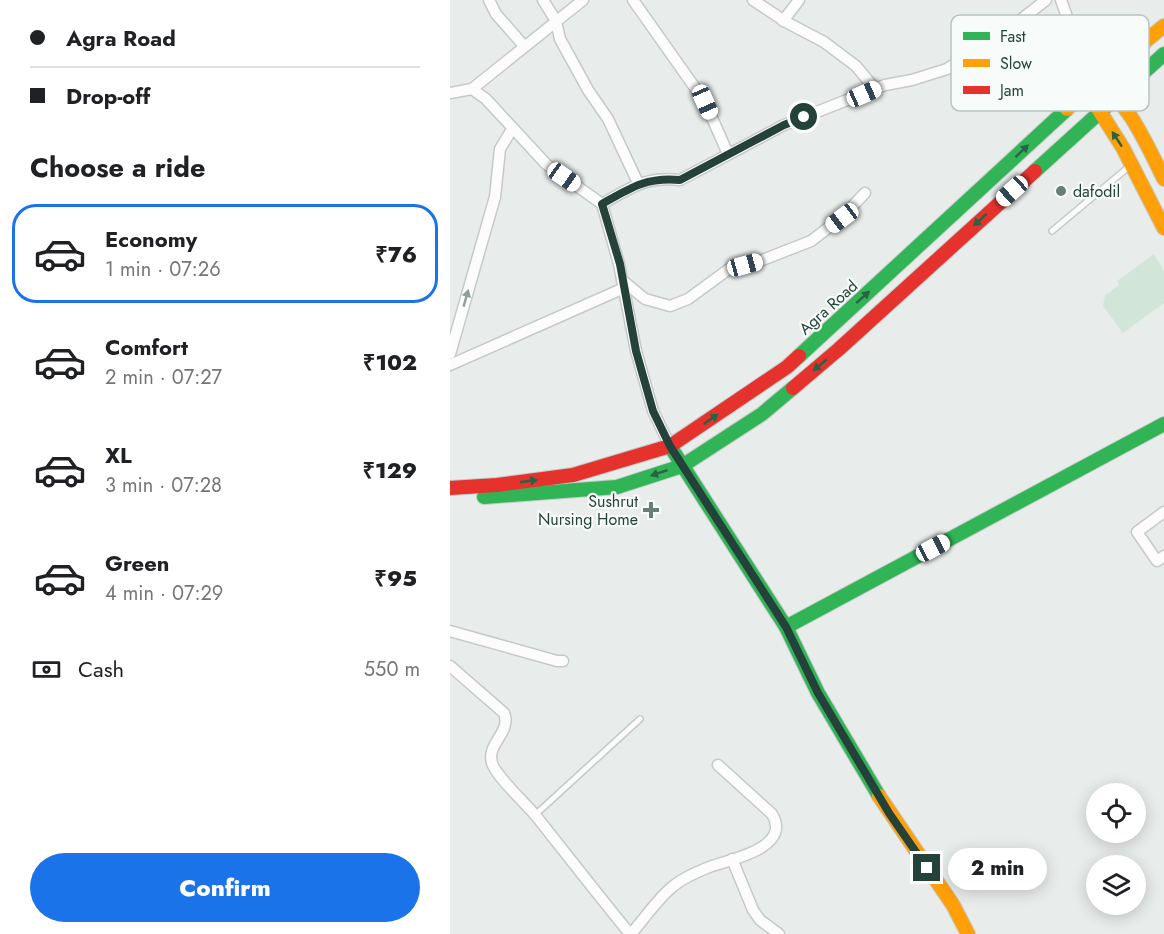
<!DOCTYPE html>
<html lang="en">
<head>
<meta charset="utf-8">
<style>
	body { margin:0; font-family:Jost,sans-serif; background:#f6f6f6; color:#202124; height:100vh; display:flex; flex-direction:column; font-size:22px; white-space:nowrap }
	* { box-sizing:border-box; margin:0 }
	p { font-size:20px; color:#757577 }
	.icon { flex:none; width:33px; height:33px; fill:none; stroke:currentColor; stroke-width:2; stroke-linecap:round; stroke-linejoin:round }
	.map { position:relative; flex:1; overflow:hidden }
	.drawer { display:flex; flex-direction:column; background:#fff; width:450px }
	.drawer>* { flex:none }
	.guide { display:grid; align-content:center; height:132px; padding:0 30px; background:#fff }
	.tools { position:absolute; left:636px; top:783px; display:grid; gap:12px }
	.tools a { display:grid; place-items:center; width:60px; height:60px; border-radius:50%; background:#fff; box-shadow:0 3px 15px #0003; font-size:30px }
	.end { position:absolute; width:27px; height:27px; margin:-14px; border:8px solid #24423a; background:#fff; box-shadow:0 0 0 3px #fff }
	.from { border-radius:50% }
	.bubble { position:absolute; height:42px; border-radius:21px; background:#fff; box-shadow:0 3px 15px #0003; font-size:20px; font-weight:800; line-height:42px; text-align:center }
	.car { position:absolute; width:18px; height:36px; margin:-18px -9px; border-radius:8px; box-shadow:0 0 4px 2px #0007; background:linear-gradient(#fff 24%,#345 0 40%,#fff 0 76%,#345 0 86%,#fff 0) }
	.guide b { display:flex; align-items:center; gap:21px; height:57px; font-size:22px }
	.guide b+b { border-top:2px solid #e0e0e0 }
	.guide i { width:15px; height:15px; background:#202124 }
	ul { padding:0; list-style:none }
	li { display:flex; align-items:center; gap:18px; height:99px; margin:0 12px 9px; padding:0 18px; border:3px solid transparent; border-radius:24px }
	li div { flex:1 }
	li b { display:block; font-size:22px }
	li em { font-style:normal; font-weight:800 }
	li.current { border-color:#1a73e8 }
	li>.icon { width:54px; height:54px; stroke-width:1.5 }
	h2 { padding:0 30px; font-size:27px; line-height:72px }
	.pay { display:flex; align-items:center; gap:15px; height:66px; padding:0 30px; font-size:22px }
	.pay p { margin-inline-start:auto }
	.action { display:flex; gap:12px; margin-top:auto; padding:12px 30px }
	.action a { flex:1; height:69px; border-radius:36px; background:#1a73e8; color:#fff; font-size:24px; font-weight:800; line-height:69px; text-align:center }
	main { display:flex; flex:1; min-height:0 }
	.map>svg:first-child { display:block }
	.green { fill:#d1e6d8 }
	.lines { fill:none; stroke-linecap:round; stroke-linejoin:round }
	.lane-casing { stroke:#c5cac8; stroke-width:8 }
	.street-casing { stroke:#c5cac8; stroke-width:13 }
	.fast-casing { stroke:#c3cbc8; stroke-width:16 }
	.slow-casing { stroke:#c3cbc8; stroke-width:16 }
	.jam-casing { stroke:#c3cbc8; stroke-width:16 }
	.lane { stroke:#fcfcfc; stroke-width:5 }
	.street { stroke:#fcfcfc; stroke-width:10 }
	.fast { stroke:#30b455; stroke-width:14 }
	.slow { stroke:#ff9f0a; stroke-width:14 }
	.jam { stroke:#e5322d; stroke-width:14 }
	.oneway { fill:#286442 }
	.oneway2 { fill:#909f9b }
	.route { stroke:#24423a; stroke-width:8 }
	.poi-dot { fill:#697e78; stroke:#f7fbf9; stroke-width:2 }
	.labels { text-anchor:middle; stroke-width:4.5; stroke-linejoin:round; paint-order:stroke }
	.poi-label { font-size:16px; fill:#24423a; stroke:#f7fbf9; text-anchor:start }
	.street-label { font-size:16px; fill:#24423a; stroke:#f7fbf9 }
	.key { fill:#f7fbf9; stroke:#b8c4c0; stroke-width:1.5 }
	.key-label { font-size:16px; fill:#24423a }
</style>
</head>
<body>
<main>
<section class="drawer">
<div class="guide">
<b><i class="from"></i>Agra Road</b>
<b><i></i>Drop-off</b>
</div>
<h2>Choose a ride</h2>
<ul>
<li class="current"><svg class="icon" aria-label="car" viewBox="0 0 24 24"><path d="M5 17H2v-5l4-1 3-4h7l3 4 3 1v5h-3M9 17h6M6 11h13"/><circle cx="7" cy="17" r="2"/><circle cx="17" cy="17" r="2"/></svg><div><b>Economy</b><p>1 min · 07:26</p></div><em>₹76</em></li>
<li><svg class="icon" aria-label="car" viewBox="0 0 24 24"><path d="M5 17H2v-5l4-1 3-4h7l3 4 3 1v5h-3M9 17h6M6 11h13"/><circle cx="7" cy="17" r="2"/><circle cx="17" cy="17" r="2"/></svg><div><b>Comfort</b><p>2 min · 07:27</p></div><em>₹102</em></li>
<li><svg class="icon" aria-label="car" viewBox="0 0 24 24"><path d="M5 17H2v-5l4-1 3-4h7l3 4 3 1v5h-3M9 17h6M6 11h13"/><circle cx="7" cy="17" r="2"/><circle cx="17" cy="17" r="2"/></svg><div><b>XL</b><p>3 min · 07:28</p></div><em>₹129</em></li>
<li><svg class="icon" aria-label="car" viewBox="0 0 24 24"><path d="M5 17H2v-5l4-1 3-4h7l3 4 3 1v5h-3M9 17h6M6 11h13"/><circle cx="7" cy="17" r="2"/><circle cx="17" cy="17" r="2"/></svg><div><b>Green</b><p>4 min · 07:29</p></div><em>₹95</em></li>
</ul>
<div class="pay"><svg class="icon" aria-label="cash" viewBox="0 0 24 24"><path d="M3 7h18v10H3z"/><circle cx="12" cy="12" r="2"/></svg>Cash<p>550 m</p></div>
<div class="action"><a>Confirm</a></div>
</section>
<div class="map">
<svg width="714" height="934" viewBox="0 0 714 934">
	<rect width="100%" height="100%" fill="#e8edeb"/>
	<path class="green" d="M704,254l10,17v32l-41,30 -20,-27 2,-11 14,-10 -2,-4z"/>
	<g class="lines">
		<defs>
			<g id="lane">
				<path d="M602,231l79,-66"/>
				<path d="M85,815l105,-96"/>
			</g>
			<g id="street">
				<path d="M39,0l7,14 28,32"/>
				<path d="M93,0l13,21 4,18 28,51 20,29 30,64"/>
				<path d="M183,0l72,102 23,52"/>
				<path d="M303,0l33,22 38,20 32,24 19,23"/>
				<path d="M611,0l26,73"/>
				<path d="M333,21l16,-21"/>
				<path d="M22,89l14,10 60,65 56,40"/>
				<path d="M0,93l22,-4 111,-89"/>
				<path d="M152,204c28,-16 44,-28 78,-24l104,-55 101,-40 27,-5 35,-11 72,-48 27,-21"/>
				<path d="M152,204l17,60 17,87 17,60 17,35"/>
				<path d="M172,280l23,19 25,7 18,-7 41,-30 31,-8 51,-20 30,-23 24,-25"/>
				<path d="M0,354l45,-157 5,-48 12,-20"/>
				<path d="M0,365l174,-77"/>
				<path d="M714,512l-27,20 20,29 7,-5"/>
				<path d="M0,631l107,30h6"/>
				<path d="M0,666l54,47c8,19 -18,31 -12,50 3,12 34,41 44,53 31,39 62,79 94,118"/>
				<path d="M282,859l21,51 7,10 19,14"/>
				<path d="M181,934c13,-15 25,-33 40,-46 10,-9 28,-17 41,-22 21,-7 80,-19 60,-52l-54,-49"/>
			</g>
			<g id="fast">
				<path d="M585,171l129,-117"/>
				<path d="M349,356l268,-247"/>
				<path d="M220,446l116,181 32,66 61,103"/>
				<path d="M34,497l133,-10 65,-21 80,-52 31,-26"/>
				<path d="M336,627l378,-203"/>
			</g>
			<g id="slow">
				<path d="M617,109l32,-30 65,-53"/>
				<path d="M714,179c-20,-40 -37,-82 -77,-106v18l36,57 41,80"/>
				<path d="M429,796l74,109 15,29"/>
			</g>
			<g id="jam">
				<path d="M343,388l46,-39 196,-178"/>
				<path d="M0,488l47,-3 76,-10 97,-29 117,-79 12,-11"/>
			</g>
		</defs>
		<use href="#lane" class="lane-casing"/>
		<use href="#street" class="street-casing"/>
		<use href="#fast" class="fast-casing"/>
		<use href="#slow" class="slow-casing"/>
		<use href="#jam" class="jam-casing"/>
		<use href="#lane" class="lane"/>
		<use href="#street" class="street"/>
		<use href="#fast" class="fast"/>
		<use href="#slow" class="slow"/>
		<use href="#jam" class="jam"/>
	</g>
	<defs><path id="oneway-solid" d="M-6-.8H1V-3.2L6.5 0L1 3.2V.8H-6Z" transform="scale(1.5)"/></defs>
	<g class="oneway">
		<use href="#oneway-solid" transform="translate(667 139) rotate(-123)"/>
		<use href="#oneway-solid" transform="translate(572 151) rotate(-43)"/>
		<use href="#oneway-solid" transform="translate(530 220) rotate(138)"/>
		<use href="#oneway-solid" transform="translate(413 297) rotate(-42)"/>
		<use href="#oneway-solid" transform="translate(370 365) rotate(140)"/>
		<use href="#oneway-solid" transform="translate(261 419) rotate(-34)"/>
		<use href="#oneway-solid" transform="translate(209 473) rotate(162)"/>
		<use href="#oneway-solid" transform="translate(79 481) rotate(-8)"/>
	</g>
	<use class="oneway2" href="#oneway-solid" transform="translate(16 298) rotate(-74)"/>
	<g class="lines">
		<path class="route" d="M354,117l-20,8 -104,55c-34,-3 -50,8 -78,24l18,60 16,87 17,60 17,35 116,181 32,66 71,120 38,55"/>
	</g>
	<g class="poi-dot">
		<circle cx="611" cy="191" r="6"/>
		<path d="M198 501h6v6h6v6h-6v6h-6v-6h-6v-6h6z"/>
	</g>
	<g class="labels">
		<g class="poi-label">
			<text x="623" y="197">dafodil</text>
			<text x="188" y="507" text-anchor="end">Sushrut<tspan x="188" dy="18">Nursing Home</tspan></text>
		</g>
		<g class="street-label">
			<text transform="translate(378 307) rotate(-42)" y="6">Agra Road</text>
		</g>
	</g>
	<rect x="501" y="15" width="198" height="96" rx="9" class="key"/>
	<rect x="513" y="32" width="27" height="8" fill="#30b455"/>
	<rect x="513" y="59" width="27" height="8" fill="#ff9f0a"/>
	<rect x="513" y="86" width="27" height="8" fill="#e5322d"/>
	<g class="key-label">
		<text x="550" y="42">Fast</text>
		<text x="550" y="69">Slow</text>
		<text x="550" y="96">Jam</text>
	</g>
</svg>
<div class="tools">
<a><svg class="icon" aria-label="locate" viewBox="0 0 24 24"><circle cx="12" cy="12" r="6"/><path d="M12 2v4M12 18v4M2 12h4M18 12h4"/></svg></a>
<a><svg class="icon" aria-label="layers" viewBox="0 0 24 24"><path d="M12 4l9 5-9 5-9-5zM3 14l9 5 9-5"/></svg></a>
</div>
<i class="end from" style="left:354px;top:117px"></i>
<i class="end" style="left:477px;top:868px"></i>
<div class="bubble" style="left:498px;top:848px;width:99px">2 min</div>
<i class="car" style="left:414px;top:94px;rotate:66deg"></i>
<i class="car" style="left:255px;top:102px;rotate:156deg"></i>
<i class="car" style="left:114px;top:177px;rotate:125deg"></i>
<i class="car" style="left:562px;top:191px;rotate:228deg"></i>
<i class="car" style="left:392px;top:218px;rotate:233deg"></i>
<i class="car" style="left:295px;top:265px;rotate:75deg"></i>
<i class="car" style="left:483px;top:548px;rotate:62deg"></i>
</div>
</main>
</body>
</html>
